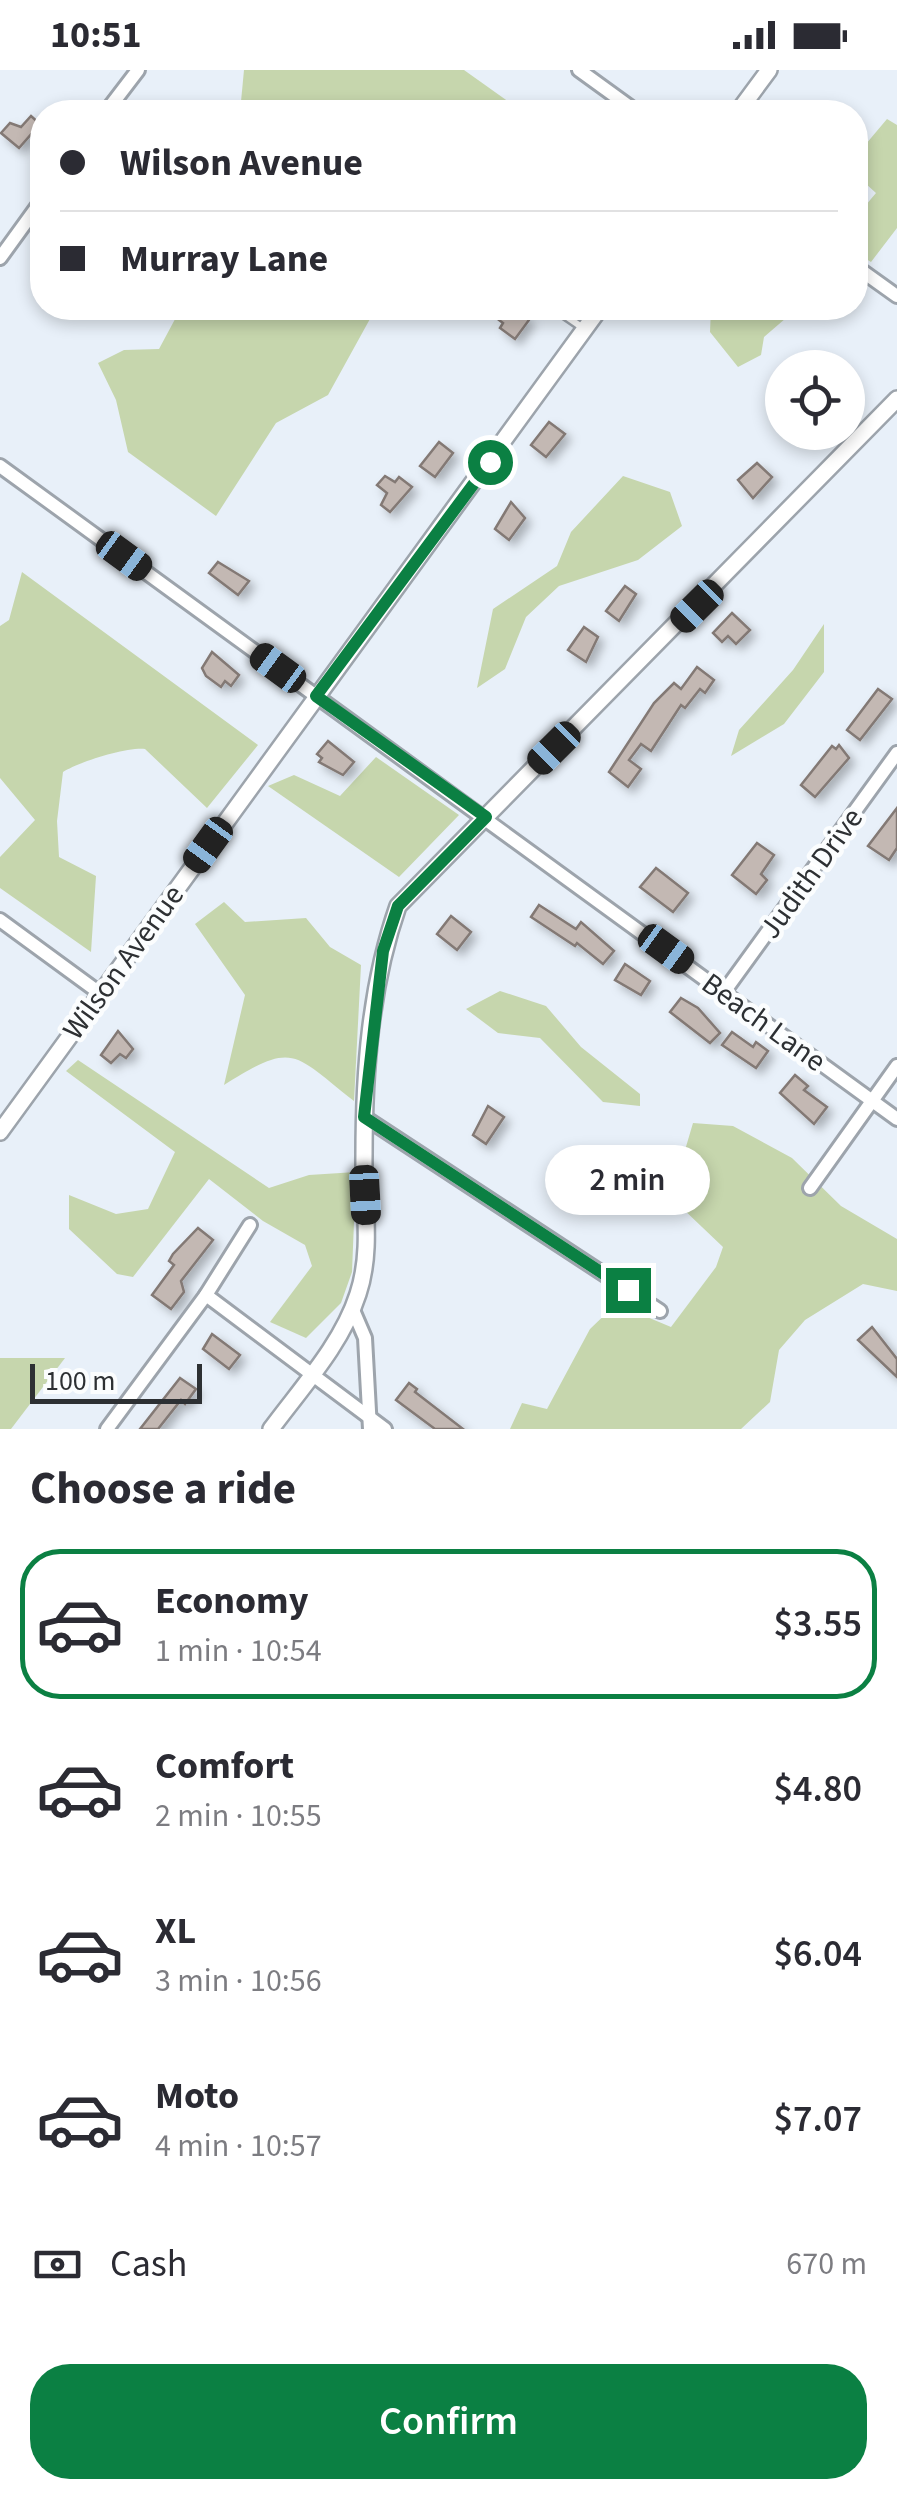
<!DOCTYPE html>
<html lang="en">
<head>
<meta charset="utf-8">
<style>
	body { margin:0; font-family:"Source Sans 3",sans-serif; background:#f2f2f3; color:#2b2b33; height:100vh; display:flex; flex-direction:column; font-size:38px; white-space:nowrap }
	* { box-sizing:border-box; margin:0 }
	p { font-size:32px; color:#7c7c81 }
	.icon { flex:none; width:55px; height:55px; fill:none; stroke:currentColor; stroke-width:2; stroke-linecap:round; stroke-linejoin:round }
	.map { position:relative; height:1359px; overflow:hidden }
	.drawer { display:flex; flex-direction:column; background:#fff; flex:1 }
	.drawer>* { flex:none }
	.guide { position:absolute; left:30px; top:30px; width:838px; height:220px; border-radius:40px; box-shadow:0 5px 15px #0003; display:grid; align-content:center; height:220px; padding:0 30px; background:#fff }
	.tools { position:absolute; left:765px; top:280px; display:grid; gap:20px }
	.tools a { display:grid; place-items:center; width:100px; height:100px; border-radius:50%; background:#fff; box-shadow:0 5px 15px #0003; font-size:50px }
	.scale { position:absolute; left:30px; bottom:25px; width:172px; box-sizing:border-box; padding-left:10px; border:5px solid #2d3033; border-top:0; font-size:28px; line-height:35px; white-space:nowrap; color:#2d3033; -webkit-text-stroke:8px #fbfdfe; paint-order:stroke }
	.end { position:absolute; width:45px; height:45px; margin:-22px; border:12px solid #0b8043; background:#fff; box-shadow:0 0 0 5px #fff }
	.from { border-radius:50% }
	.bubble { position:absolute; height:70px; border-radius:35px; background:#fff; box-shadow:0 5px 15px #0003; font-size:32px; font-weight:600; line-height:70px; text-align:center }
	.car { position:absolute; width:30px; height:60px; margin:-30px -15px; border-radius:12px; box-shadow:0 0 8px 2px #0007; background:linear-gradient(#222 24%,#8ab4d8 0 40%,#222 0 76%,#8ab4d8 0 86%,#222 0) }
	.guide b { display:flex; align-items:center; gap:35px; height:95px; font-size:38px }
	.guide b+b { border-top:2px solid #e1e1e2 }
	.guide i { width:25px; height:25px; background:#2b2b33 }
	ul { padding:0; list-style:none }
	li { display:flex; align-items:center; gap:30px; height:150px; margin:0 20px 15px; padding:0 10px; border:5px solid transparent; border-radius:40px }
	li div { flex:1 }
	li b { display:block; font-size:38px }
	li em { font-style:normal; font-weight:600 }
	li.current { border-color:#0b8043 }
	li>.icon { width:90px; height:90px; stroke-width:1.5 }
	h2 { padding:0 30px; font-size:45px; line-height:120px }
	.pay { display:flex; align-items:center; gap:25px; height:110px; padding:0 30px; font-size:38px }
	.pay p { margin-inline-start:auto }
	.cta { display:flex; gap:20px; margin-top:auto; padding:20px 30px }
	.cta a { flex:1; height:115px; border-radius:40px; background:#0b8043; color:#fff; font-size:40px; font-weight:600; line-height:115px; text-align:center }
	.status { display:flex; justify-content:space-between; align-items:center; height:70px; padding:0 50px; background:#fff; direction:ltr }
	.status svg { height:28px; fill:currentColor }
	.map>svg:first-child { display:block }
	.green { fill:#c6d6ad }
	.building { fill:#c3b8b3; stroke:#837974; stroke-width:2.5; filter:url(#shadow) }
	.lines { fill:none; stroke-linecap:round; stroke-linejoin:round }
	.service-casing { stroke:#9da4ac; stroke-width:11 }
	.minor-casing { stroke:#9da4ac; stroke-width:18 }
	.tertiary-casing { stroke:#9da4ac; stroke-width:20 }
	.service { stroke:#fff; stroke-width:6 }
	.minor { stroke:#fff; stroke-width:12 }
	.tertiary { stroke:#fff; stroke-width:15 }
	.route { stroke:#0b8043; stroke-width:12 }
	.labels { text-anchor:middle; stroke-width:9; stroke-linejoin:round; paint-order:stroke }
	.street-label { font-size:30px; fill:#2d3033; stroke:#fbfdfe }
</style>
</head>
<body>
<div class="status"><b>10:51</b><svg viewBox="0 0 49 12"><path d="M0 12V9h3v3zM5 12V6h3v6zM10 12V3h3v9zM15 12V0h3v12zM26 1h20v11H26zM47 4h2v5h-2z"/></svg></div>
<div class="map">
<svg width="897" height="1359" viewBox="0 0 897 1359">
	<defs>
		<filter id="shadow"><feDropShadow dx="5.5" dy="5.5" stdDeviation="5" flood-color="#0004"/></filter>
	</defs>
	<rect width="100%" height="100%" fill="#e8f0f9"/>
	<g class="green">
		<path d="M244,0h220l59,42h-283z"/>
		<path d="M887,49l10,6v103l-26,34 -16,-10v-34l21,-25 -21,-19v-17z"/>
		<path d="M181,238h195l-48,87 -52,28 -60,93 -88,-64 -12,-52 -18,-37 26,-13 35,-1z"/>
		<path d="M711,238h76l6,4 -29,25 -3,18 -23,12 -28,-35z"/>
		<path d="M623,406l47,16 12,34 -44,34 -79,26 -33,31 -21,52 -28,19 16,-79 64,-43 14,-34z"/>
		<path d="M22,502l236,173 -51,63 -62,-59c-19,-2 -66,13 -82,23l-6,49 2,36 37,19 -5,76 -91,-64v-31l35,-37 -35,-42v-152l9,-6z"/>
		<path d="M824,554v48l-40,52 -53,32 8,-26 54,-60z"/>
		<path d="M376,687l83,58 -60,62 -131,-91 26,-11 46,21z"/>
		<path d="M224,832l21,20 61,-4 24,29 31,18 -7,136c-62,-49 -60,-60 -130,-16l21,-90 -50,-71z"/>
		<path d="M500,921l46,15 35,41 59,47v12l-37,-4 -63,-64 -42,-5 -32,-24z"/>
		<path d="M78,990l191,128 40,-13 47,-3 -4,100 -11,31 -35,35 -36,-16 42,-56 -7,-21 -42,-24 -54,-42 -76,98 -16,-3 -48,-45v-34l47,19 32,-5 27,-57 -109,-81z"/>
		<path d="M693,1053l40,3 59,32 49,48 56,33v52l-34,-7 -58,36 -26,30 -9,52 -29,27h-231l12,-26 25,6 43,-80 26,-25 55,23 45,-60 7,-20 -42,-40 -1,-40z"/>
		<path d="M0,1288h65l-54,71h-11z"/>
	</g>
	<g class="building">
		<path d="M31,46l9,8 -21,24 -18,-15 9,-10 11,4z"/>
		<path d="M508,238l21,12 -14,19 -15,-11 3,-5 -4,-3z"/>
		<path d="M549,352l16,12 -19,23 -15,-12z"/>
		<path d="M439,372l14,11 -18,24 -15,-11z"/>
		<path d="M757,393l15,14 -19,21 -15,-18z"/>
		<path d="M385,406l10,6 4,-5 13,10 -22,25 -9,-7 6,-12 -10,-8z"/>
		<path d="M511,432l14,16 -16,22 -14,-11z"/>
		<path d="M218,492l31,19 -11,14 -29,-22z"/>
		<path d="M625,516l11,8 -17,27 -13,-10z"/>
		<path d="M732,543l18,17 -14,14 -8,-8 -6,6 -9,-9z"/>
		<path d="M584,557l14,10 -12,25 -18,-12z"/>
		<path d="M212,582l27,23 -8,11 -6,-5 -4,6 -15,-11 -4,-8z"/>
		<path d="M697,597l17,13 -9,13 -5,-4 -15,19 -4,-3 -30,46 -10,-7 -12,16 12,9 -13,18 -19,-15 45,-69 20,-20 7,6z"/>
		<path d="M878,619l14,10 -32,41 -13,-10z"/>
		<path d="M328,671l26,21 -11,13 -24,-13 3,-4 -5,-4z"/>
		<path d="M839,675l10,13 -34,39 -14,-12 31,-39 4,3z"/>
		<path d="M897,738v40l-8,12 -21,-14z"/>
		<path d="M757,773l17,12 -13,19 6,6 -11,14 -24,-19z"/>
		<path d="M656,798l32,25 -15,19 -33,-25z"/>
		<path d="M539,835l37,24 5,-7 33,29 -11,13 -26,-21 -2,3 -44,-29z"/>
		<path d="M451,846l20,16 -14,18 -20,-16z"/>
		<path d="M625,894l25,17 -9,14 -26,-15z"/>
		<path d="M681,928l17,10 22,25 -10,10 -40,-31z"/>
		<path d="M118,961l15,18 -7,9 -6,-4 -9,9 -10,-8z"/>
		<path d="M732,962l21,15 3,-5 12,9 -12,17 -34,-23z"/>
		<path d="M795,1005l13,11 -4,4 23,17 -13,17 -34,-31z"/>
		<path d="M488,1036l16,11 -18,27 -13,-9z"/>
		<path d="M198,1158l15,12 -32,41 3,11 -13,17 -19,-14 22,-30 -5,-4 4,-7z"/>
		<path d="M872,1257l25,32v18l-39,-37z"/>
		<path d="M212,1264l28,21 -11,14 -26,-20z"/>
		<path d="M180,1308l16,11 -11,15 -4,-4 -23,29h-18z"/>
		<path d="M409,1313l8,6 -2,3 48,37h-28l-39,-29z"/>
	</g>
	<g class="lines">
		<defs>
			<path id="service" d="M554,238l29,20"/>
			<g id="minor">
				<path d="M579,0l58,42"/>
				<path d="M106,42l32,-42"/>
				<path d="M0,188l42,-58"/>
				<path d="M855,196l42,30"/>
				<path d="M0,396l897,653"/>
				<path d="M0,850l101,74"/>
				<path d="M724,922l173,-239"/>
				<path d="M364,1047l296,194"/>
				<path d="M810,1118l87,-122"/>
				<path d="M206,1225l179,134"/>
				<path d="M353,1240l12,28 5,91"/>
				<path d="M107,1359l99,-134 44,-70"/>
			</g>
			<g id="tertiary">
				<path d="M738,42l31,-42"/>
				<path d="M0,1062l600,-824"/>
				<path d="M271,1359c31,-42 71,-85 87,-135 15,-45 5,-92 6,-138 0,-84 6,-170 34,-250l499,-507"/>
			</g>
		</defs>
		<use href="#service" class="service-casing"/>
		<use href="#minor" class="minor-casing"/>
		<use href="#tertiary" class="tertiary-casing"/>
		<use href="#service" class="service"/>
		<use href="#minor" class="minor"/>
		<use href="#tertiary" class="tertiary"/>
	</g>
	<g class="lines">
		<path class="route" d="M490,392l-174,234 170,121 -88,89 -15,45 -19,166 264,173"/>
	</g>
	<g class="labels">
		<g class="street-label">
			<text transform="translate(811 803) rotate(-54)" y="10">Judith Drive</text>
			<text transform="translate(123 892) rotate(-54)" y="10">Wilson Avenue</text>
			<text transform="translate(764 952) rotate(36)" y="10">Beach Lane</text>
		</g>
	</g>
</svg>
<div class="tools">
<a><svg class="icon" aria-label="locate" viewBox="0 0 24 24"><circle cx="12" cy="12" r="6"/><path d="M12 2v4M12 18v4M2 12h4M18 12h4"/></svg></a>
</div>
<div class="scale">100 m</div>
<i class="end from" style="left:490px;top:392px"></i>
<i class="end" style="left:628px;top:1220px"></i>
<div class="bubble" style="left:545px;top:1075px;width:165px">2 min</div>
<i class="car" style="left:124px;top:486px;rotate:126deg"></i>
<i class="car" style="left:697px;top:536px;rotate:225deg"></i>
<i class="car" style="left:278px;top:598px;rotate:306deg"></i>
<i class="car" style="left:554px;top:678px;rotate:225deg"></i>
<i class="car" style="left:208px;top:775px;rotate:216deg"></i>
<i class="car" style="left:666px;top:879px;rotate:126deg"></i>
<i class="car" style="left:365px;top:1125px;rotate:177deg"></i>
<div class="guide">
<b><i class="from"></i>Wilson Avenue</b>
<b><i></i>Murray Lane</b>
</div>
</div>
<section class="drawer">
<h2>Choose a ride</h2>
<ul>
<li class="current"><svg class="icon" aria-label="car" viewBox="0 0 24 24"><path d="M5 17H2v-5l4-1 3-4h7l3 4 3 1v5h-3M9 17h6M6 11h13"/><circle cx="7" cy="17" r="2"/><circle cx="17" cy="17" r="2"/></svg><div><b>Economy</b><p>1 min · 10:54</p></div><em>$3.55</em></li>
<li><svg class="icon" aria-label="car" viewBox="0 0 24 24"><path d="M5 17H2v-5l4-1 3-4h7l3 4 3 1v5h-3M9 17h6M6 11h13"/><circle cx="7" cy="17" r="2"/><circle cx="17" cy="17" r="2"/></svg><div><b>Comfort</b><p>2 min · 10:55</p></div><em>$4.80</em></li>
<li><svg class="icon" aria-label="car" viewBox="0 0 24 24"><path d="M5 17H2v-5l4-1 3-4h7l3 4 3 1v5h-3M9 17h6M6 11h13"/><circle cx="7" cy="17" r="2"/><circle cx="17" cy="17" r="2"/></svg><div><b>XL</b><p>3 min · 10:56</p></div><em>$6.04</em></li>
<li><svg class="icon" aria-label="car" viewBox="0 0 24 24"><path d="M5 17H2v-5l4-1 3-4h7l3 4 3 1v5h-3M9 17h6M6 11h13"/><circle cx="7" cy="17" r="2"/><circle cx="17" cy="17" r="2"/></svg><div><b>Moto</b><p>4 min · 10:57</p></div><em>$7.07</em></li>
</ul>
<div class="pay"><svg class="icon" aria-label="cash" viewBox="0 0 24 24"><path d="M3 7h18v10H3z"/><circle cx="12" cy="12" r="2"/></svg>Cash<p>670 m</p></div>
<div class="cta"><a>Confirm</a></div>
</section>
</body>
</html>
